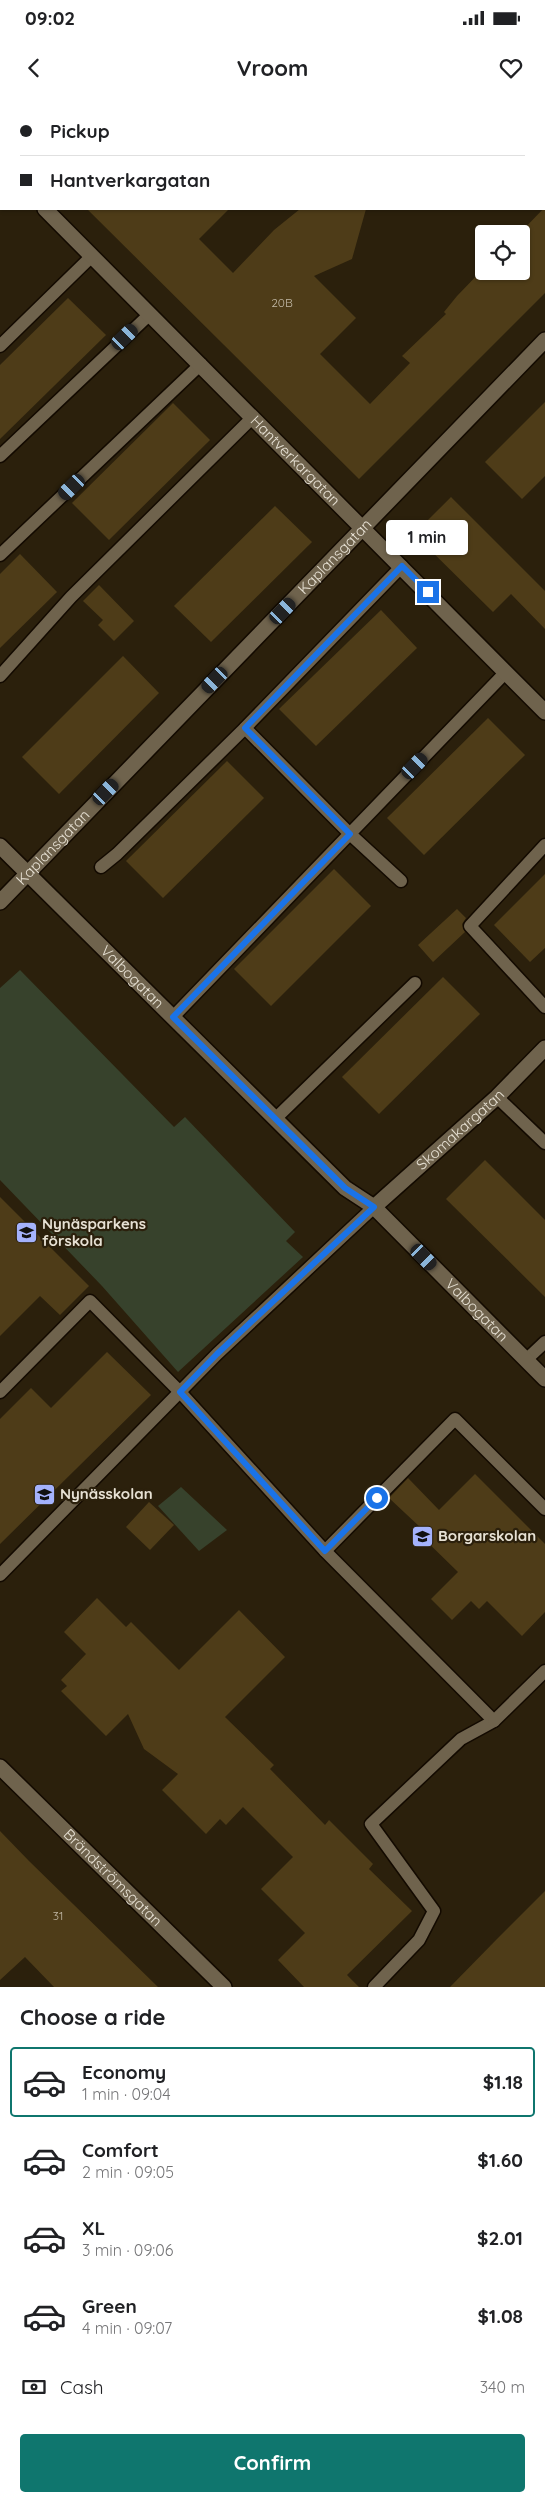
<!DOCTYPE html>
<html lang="en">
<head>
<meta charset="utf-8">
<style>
	body { margin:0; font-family:Quicksand,sans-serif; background:#f2f2f2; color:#202124; height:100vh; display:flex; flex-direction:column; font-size:19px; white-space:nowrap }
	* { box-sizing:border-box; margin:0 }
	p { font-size:16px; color:#757577 }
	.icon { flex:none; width:28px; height:28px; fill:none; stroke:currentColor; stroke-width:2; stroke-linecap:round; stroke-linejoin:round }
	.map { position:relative; height:1887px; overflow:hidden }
	.panel { display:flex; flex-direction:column; background:#fff; flex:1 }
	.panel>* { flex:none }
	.guide { position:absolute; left:0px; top:0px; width:545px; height:110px; box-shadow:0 1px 4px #0004; display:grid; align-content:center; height:110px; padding:0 20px; background:#fff }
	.tools { position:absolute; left:475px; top:125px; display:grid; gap:10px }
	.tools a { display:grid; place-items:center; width:55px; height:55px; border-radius:5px; background:#fff; box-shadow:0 1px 4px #0004; font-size:25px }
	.end { position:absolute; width:22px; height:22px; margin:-11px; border:6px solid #1a73e8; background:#fff; box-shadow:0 0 0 2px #fff }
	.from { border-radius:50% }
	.bubble { position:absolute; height:35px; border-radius:5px; background:#fff; box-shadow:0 1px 4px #0004; font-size:16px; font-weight:700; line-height:35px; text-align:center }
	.car { position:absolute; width:15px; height:30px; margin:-15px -8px; border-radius:6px; box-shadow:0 0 4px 1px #0007; background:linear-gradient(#222 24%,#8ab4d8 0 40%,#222 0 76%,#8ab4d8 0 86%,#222 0) }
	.guide b { display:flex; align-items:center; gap:18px; height:48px; font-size:19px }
	.guide b+b { border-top:1px solid #e0e0e0 }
	.guide i { width:12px; height:12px; background:#202124 }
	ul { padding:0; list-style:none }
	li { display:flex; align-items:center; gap:15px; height:70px; margin:0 10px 8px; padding:0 10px; border:2px solid transparent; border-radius:5px }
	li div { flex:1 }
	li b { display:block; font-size:19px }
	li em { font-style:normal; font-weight:700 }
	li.selected { border-color:#0f766e }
	li>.icon { width:45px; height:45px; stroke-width:1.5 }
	h2 { padding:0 20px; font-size:22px; line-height:60px }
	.pay { display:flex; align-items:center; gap:12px; height:55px; padding:0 20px; font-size:19px }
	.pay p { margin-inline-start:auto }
	.action { display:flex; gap:10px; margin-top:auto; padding:10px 20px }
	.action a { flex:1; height:58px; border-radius:5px; background:#0f766e; color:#fff; font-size:20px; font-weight:700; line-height:58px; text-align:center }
	.status { display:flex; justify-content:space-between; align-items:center; height:35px; padding:0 25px; background:#fff; direction:ltr }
	.status svg { height:14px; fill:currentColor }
	header { display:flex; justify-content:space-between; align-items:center; height:65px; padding:0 20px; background:#fff; font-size:22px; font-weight:700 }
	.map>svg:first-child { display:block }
	.green { fill:#37422c }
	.building { fill:#4e3c18 }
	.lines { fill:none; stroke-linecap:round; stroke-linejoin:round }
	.service-casing { stroke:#130a00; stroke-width:15 }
	.minor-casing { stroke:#130a00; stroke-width:18 }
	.tertiary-casing { stroke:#130a00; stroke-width:18 }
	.service { stroke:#6f634d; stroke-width:12 }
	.minor { stroke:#6f634d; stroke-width:15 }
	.tertiary { stroke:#6f634d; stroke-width:15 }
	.route { stroke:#1a73e8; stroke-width:6 }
	.labels { text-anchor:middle; stroke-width:4.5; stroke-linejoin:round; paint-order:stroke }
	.number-label { font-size:12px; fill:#c1b8a5 }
	.street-label { font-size:15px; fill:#e7e1d4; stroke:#2b200c }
	.poi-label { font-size:15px; font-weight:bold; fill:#e7e1d4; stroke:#2b200c; text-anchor:start }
</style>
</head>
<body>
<div class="status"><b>09:02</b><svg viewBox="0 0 49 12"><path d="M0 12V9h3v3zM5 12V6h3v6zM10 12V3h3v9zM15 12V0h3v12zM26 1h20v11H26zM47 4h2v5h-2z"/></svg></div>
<header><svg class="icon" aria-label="back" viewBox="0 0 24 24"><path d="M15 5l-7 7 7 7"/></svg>Vroom<svg class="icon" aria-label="heart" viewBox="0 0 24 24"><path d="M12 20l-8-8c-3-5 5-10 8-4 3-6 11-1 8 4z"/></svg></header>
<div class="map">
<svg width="545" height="1887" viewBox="0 0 545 1887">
	<rect width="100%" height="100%" fill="#2b200c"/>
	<g class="green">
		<path d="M20,870l154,157 11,-10 110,115 -9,9 17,16 -125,115 -76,-86 -102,-106v-192z"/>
		<path d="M181,1387l46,43 -28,21 -41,-45z"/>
	</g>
	<g class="building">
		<path d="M545,107v86l-186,186 -272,-270h142l-30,30 34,34 41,-43 26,-21h66l-14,50 -38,17 42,42 -36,36 50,50 40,-41 -8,-7 44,-42 -2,-2 13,-16 27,-28v3h37v-37h-2z"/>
		<path d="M68,198l38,37 -106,104v-74z"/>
		<path d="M545,302v74l-23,23 -37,-37z"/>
		<path d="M173,303l37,37 -101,100 -37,-37z"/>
		<path d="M451,397l94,94v38l-34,-35 -18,18 -79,-78z"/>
		<path d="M275,406l37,36 -101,100 -37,-36z"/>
		<path d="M20,454l37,38 -57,56v-74z"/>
		<path d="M99,485l35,36 -20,20 -16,-16 5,-5 -20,-19z"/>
		<path d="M381,510l36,38 -101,98 -37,-37z"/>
		<path d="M123,556l36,37 -100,101 -37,-37z"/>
		<path d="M488,618l37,37 -101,100 -37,-37z"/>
		<path d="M227,661l37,37 -101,100 -37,-37z"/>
		<path d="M334,769l37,37 -100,100 -37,-37z"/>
		<path d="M545,774v74l-15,14 -36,-37z"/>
		<path d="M457,809l9,9 -4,6 3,8 -32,30 -15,-17z"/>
		<path d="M443,877l37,37 -101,100 -37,-37z"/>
		<path d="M485,1060l60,60v77l-99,-98z"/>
		<path d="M0,1097l89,89 -29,29 -20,-19 -40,40z"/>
		<path d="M107,1252l44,43 -151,149v-125l31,-31 20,20z"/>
		<path d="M475,1374l70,70v68l-23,24 -35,-35 -8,8 -8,-8 -19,19 -21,-21 27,-27 -41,-40 4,-4 -32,-30 19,-20 31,32z"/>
		<path d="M149,1402l25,23 -24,25 -24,-23z"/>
		<path d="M97,1498l29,29 5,-5 48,48 60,-60 46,47 -60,60 49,48 -4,4 55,56 4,-5 44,44 -4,5 43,42 -65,64 12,12h-55l-26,-27 27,-27 -44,-44 32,-32 -50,-50 -17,18 -6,-6 -14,15 -44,-44 16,-16 -34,-25 -16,-35 -22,22 -45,-45 6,-5 -6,-6 25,-26 -22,-22z"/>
		<path d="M0,1731l29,30 129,126h-104l-29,-30 -25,23z"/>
		<path d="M545,1791v96h-95l47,-48z"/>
	</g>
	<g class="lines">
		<defs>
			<g id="service">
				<path d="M0,246l92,-90"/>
				<path d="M0,356l150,-142"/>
				<path d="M0,455l201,-191"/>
				<path d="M0,576l71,-79 182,-180"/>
				<path d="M245,628l105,106 51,47"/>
				<path d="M545,745l-75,81 75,81"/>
				<path d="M101,767l16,-13 128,-126 157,-162"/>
				<path d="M173,917l333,-345"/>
				<path d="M497,997l48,46"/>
				<path d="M275,1019l140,-136"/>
				<path d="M527,1259l18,-17"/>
				<path d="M0,1292l90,-91 90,91 145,159 169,170 -33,18 -90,85 63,87 -15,29 -45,47"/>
				<path d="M325,1451l130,-132 90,90"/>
				<path d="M0,1475l217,-221 157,-147"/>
				<path d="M494,1621l51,-50"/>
			</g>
			<g id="minor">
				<path d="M0,64l1,1"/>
				<path id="s1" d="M45,109l500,503"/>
				<path id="s2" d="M0,802l545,-562"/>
				<path id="s3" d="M374,1107l123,-110 48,-49"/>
				<path id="s4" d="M0,1667l224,220"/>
			</g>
			<g id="tertiary">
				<path id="s5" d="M0,746l345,342 29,19 171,172"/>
			</g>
		</defs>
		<use href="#service" class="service-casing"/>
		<use href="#minor" class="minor-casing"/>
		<use href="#tertiary" class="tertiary-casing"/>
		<use href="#service" class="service"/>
		<use href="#minor" class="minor"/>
		<use href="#tertiary" class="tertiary"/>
	</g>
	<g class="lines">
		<path class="route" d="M377,1398l-52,53 -145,-159 37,-38 157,-147 -29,-19 -172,-171 177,-183 -105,-106 157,-162 26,26"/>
	</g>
	<defs>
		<symbol id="school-square" viewBox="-11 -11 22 22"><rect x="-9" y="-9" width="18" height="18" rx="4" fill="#a4b2fc" stroke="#2b200c"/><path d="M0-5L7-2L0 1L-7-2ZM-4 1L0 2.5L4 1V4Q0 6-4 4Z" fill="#111"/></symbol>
	</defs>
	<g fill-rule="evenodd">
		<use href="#school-square" x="14" y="1120" width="25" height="25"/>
		<use href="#school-square" x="32" y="1382" width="25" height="25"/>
		<use href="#school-square" x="410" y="1424" width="25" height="25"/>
	</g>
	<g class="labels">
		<g class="number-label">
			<text x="282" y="207">20B</text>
			<text x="58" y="1820">31</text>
		</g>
		<g class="street-label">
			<text dy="5" stroke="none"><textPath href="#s1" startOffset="355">Hantverkargatan</textPath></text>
			<text dy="5" stroke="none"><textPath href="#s2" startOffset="481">Kaplansgatan</textPath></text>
			<text dy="5" stroke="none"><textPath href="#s2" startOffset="76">Kaplansgatan</textPath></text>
			<text dy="5" stroke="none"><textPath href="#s5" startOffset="186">Valbogatan</textPath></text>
			<text dy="5" stroke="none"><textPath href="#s3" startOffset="116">Skomakargatan</textPath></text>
			<text dy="5" stroke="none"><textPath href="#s5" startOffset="666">Valbogatan</textPath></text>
			<text dy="5" stroke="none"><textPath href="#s4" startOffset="158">Brändströmsgatan</textPath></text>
		</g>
		<g class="poi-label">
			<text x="42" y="1129">Nynäsparkens<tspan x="42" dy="17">förskola</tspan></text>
			<text x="60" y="1399">Nynässkolan</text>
			<text x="438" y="1441">Borgarskolan</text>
		</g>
	</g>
</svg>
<div class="tools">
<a><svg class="icon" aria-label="locate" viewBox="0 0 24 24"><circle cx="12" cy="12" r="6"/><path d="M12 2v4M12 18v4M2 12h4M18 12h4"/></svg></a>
</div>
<i class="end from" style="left:377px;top:1398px"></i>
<i class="end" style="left:428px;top:492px"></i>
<div class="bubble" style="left:386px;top:420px;width:82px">1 min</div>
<i class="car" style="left:125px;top:237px;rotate:46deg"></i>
<i class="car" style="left:72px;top:387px;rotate:226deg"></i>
<i class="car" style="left:283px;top:511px;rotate:44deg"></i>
<i class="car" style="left:215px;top:580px;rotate:224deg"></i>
<i class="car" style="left:415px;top:666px;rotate:44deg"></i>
<i class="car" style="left:106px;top:692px;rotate:44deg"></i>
<i class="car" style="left:424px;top:1157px;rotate:136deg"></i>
<div class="guide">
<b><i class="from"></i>Pickup</b>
<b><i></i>Hantverkargatan</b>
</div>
</div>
<section class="panel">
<h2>Choose a ride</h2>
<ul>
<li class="selected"><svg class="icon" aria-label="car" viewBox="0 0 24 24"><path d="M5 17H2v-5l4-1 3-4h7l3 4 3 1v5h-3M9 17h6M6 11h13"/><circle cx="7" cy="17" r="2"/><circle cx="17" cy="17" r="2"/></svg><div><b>Economy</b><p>1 min · 09:04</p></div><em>$1.18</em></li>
<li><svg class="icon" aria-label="car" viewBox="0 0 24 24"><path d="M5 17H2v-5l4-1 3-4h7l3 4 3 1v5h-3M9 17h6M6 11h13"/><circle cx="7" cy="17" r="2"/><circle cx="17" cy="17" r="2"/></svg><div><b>Comfort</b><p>2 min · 09:05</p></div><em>$1.60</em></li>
<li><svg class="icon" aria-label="car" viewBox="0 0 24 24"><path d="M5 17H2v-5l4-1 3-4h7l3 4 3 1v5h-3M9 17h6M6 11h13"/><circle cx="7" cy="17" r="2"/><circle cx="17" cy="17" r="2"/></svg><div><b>XL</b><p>3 min · 09:06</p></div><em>$2.01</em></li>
<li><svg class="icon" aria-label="car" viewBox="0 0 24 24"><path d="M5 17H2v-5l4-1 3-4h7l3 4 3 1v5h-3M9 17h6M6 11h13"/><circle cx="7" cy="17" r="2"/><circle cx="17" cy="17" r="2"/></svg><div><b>Green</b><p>4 min · 09:07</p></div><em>$1.08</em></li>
</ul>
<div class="pay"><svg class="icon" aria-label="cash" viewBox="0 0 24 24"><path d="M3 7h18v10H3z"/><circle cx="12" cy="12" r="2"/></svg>Cash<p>340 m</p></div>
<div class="action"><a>Confirm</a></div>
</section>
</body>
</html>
